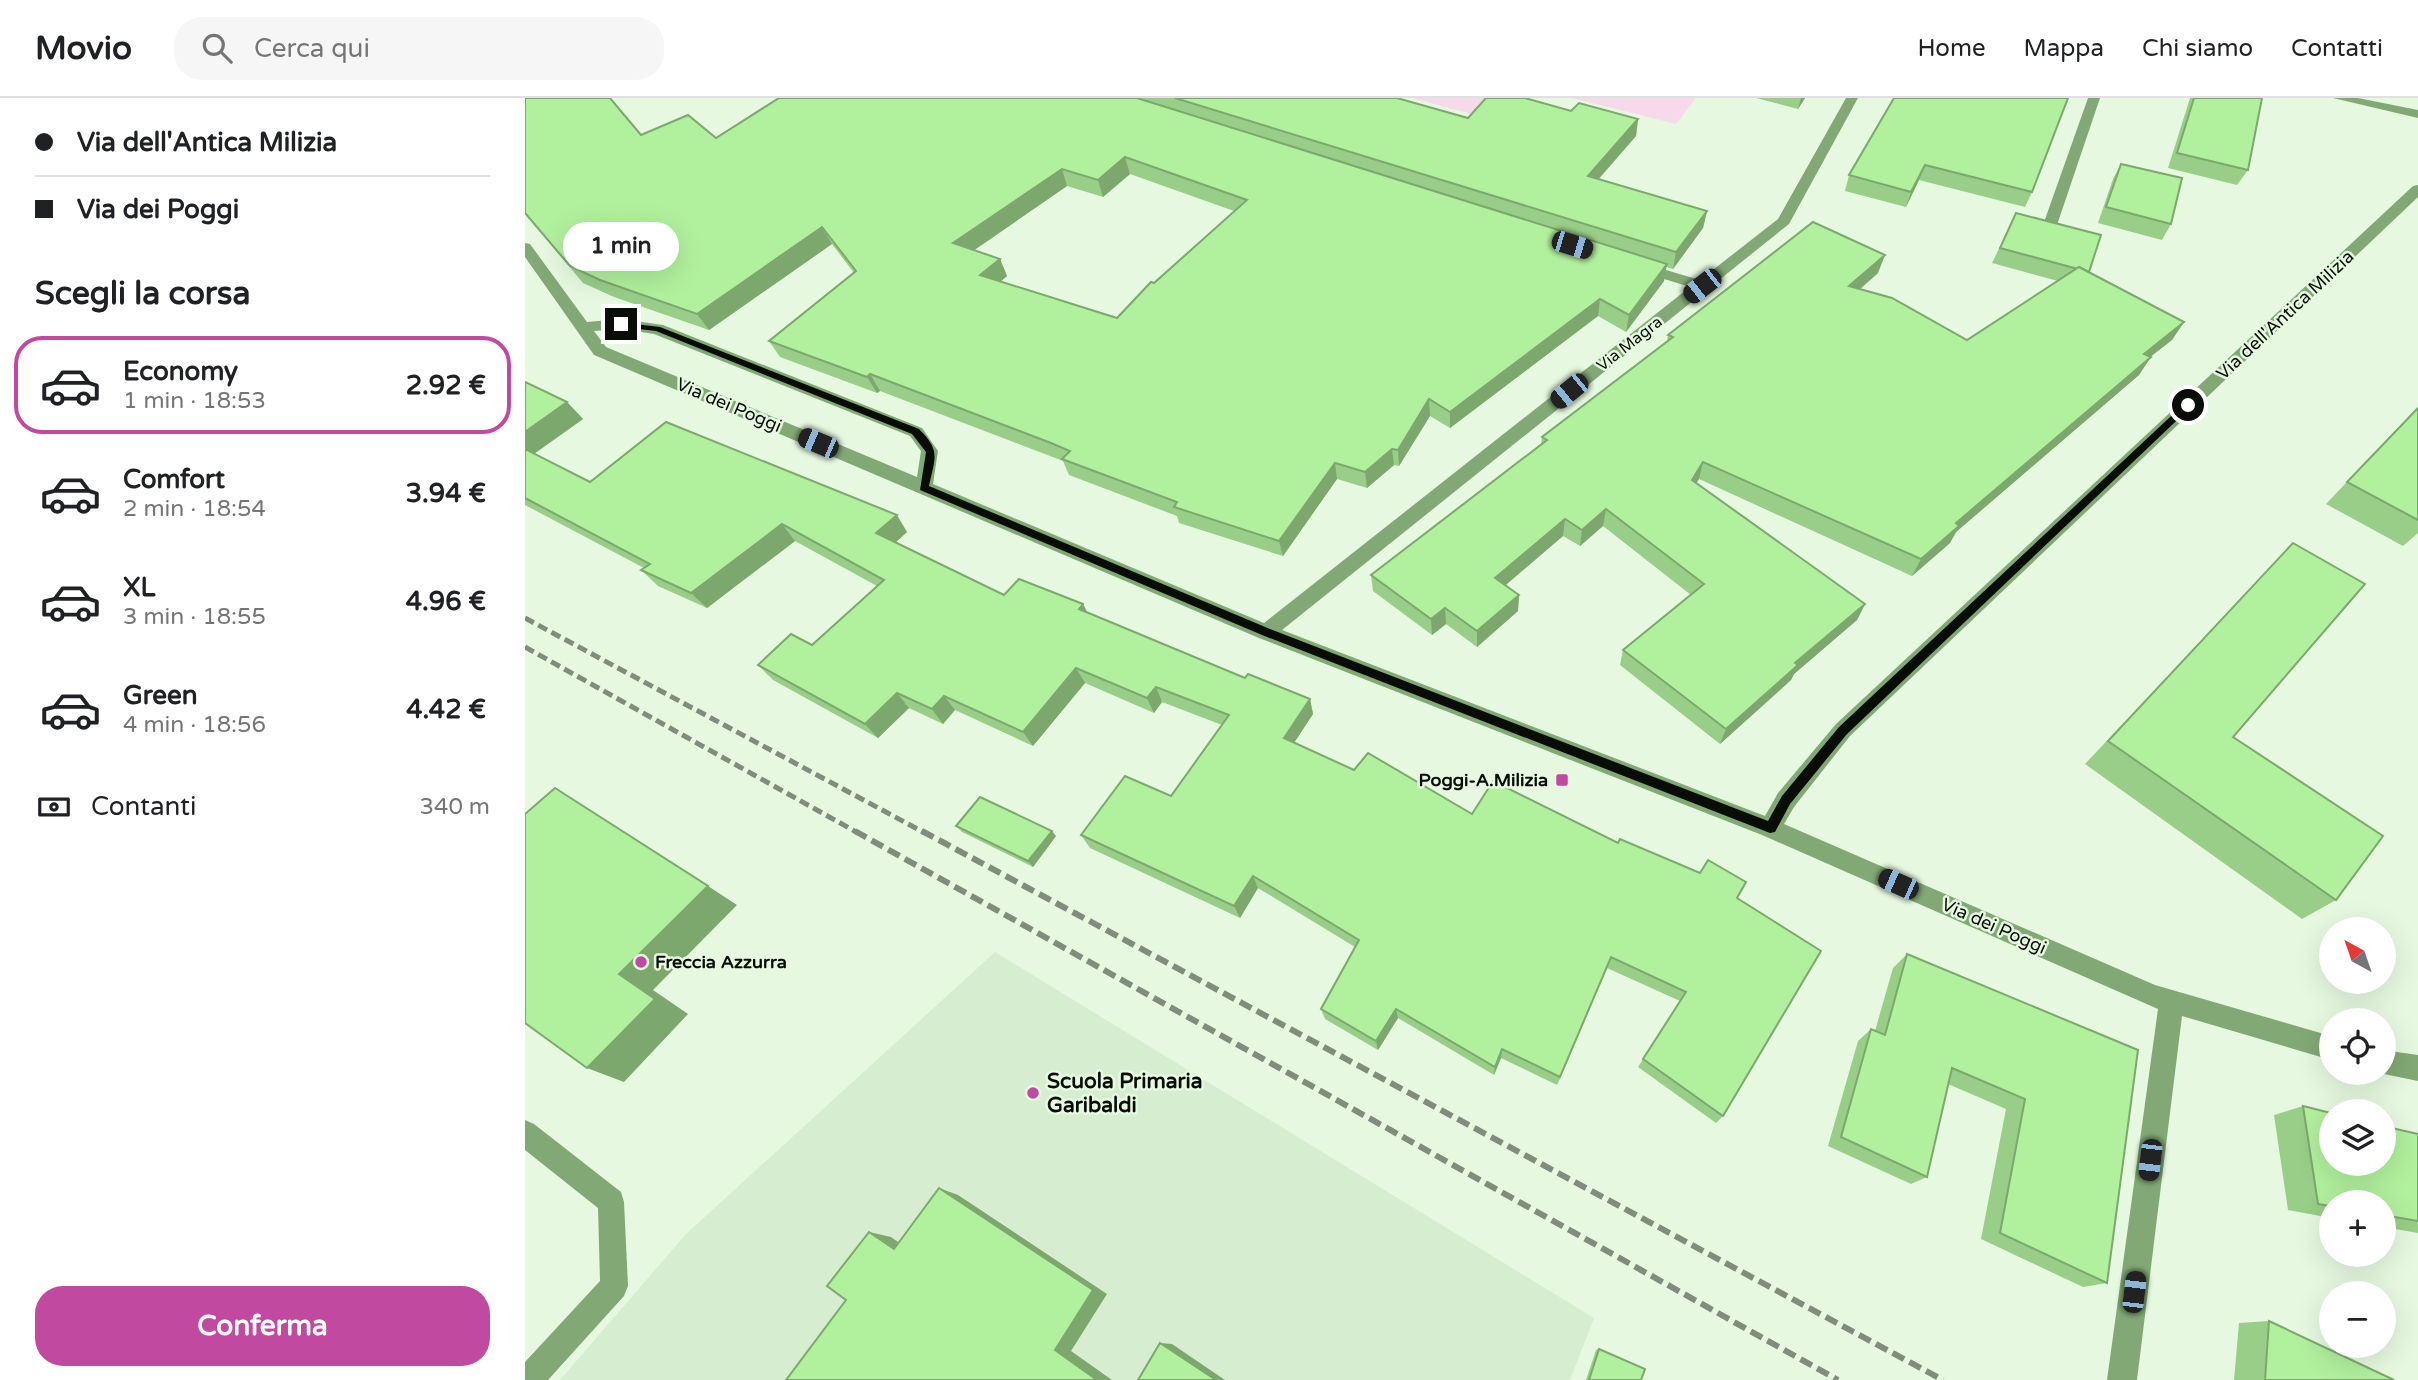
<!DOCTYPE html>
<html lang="it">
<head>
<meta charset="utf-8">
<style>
	body { margin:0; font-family:"Varela Round",sans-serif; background:#f6f6f6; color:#202124; height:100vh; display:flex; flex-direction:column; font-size:26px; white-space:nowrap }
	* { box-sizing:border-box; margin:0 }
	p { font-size:23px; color:#757577 }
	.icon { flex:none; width:38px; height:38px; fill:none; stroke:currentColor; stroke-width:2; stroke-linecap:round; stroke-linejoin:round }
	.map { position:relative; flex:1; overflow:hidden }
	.details { display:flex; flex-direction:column; background:#fff; width:525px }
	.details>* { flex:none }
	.top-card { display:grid; align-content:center; height:154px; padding:0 35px; background:#fff }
	.needle { width:46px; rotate:320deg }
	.fabs { position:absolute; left:1794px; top:819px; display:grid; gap:14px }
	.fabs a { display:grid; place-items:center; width:77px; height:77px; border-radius:50%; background:#fff; box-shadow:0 7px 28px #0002; font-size:35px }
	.end { position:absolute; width:32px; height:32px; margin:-16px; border:9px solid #080e07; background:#fff; box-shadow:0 0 0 4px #fff }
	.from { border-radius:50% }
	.bubble { position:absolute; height:49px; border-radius:24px; background:#fff; box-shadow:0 7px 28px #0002; font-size:23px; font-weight:700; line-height:49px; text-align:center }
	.car { position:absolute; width:21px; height:42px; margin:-21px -10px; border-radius:9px; box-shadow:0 0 5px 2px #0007; background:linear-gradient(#222 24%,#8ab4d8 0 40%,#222 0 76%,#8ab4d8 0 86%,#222 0) }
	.top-card b { display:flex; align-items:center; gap:24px; height:66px; font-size:26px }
	.top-card b+b { border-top:2px solid #e0e0e0 }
	.top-card i { width:18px; height:18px; background:#202124 }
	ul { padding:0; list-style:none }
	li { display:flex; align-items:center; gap:21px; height:98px; margin:0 14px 10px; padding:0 21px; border:4px solid transparent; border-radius:28px }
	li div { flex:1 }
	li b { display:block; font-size:26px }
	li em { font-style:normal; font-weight:700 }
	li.current { border-color:#c14aa0 }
	li>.icon { width:63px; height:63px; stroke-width:1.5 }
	h2 { padding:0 35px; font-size:32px; line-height:84px }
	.pay { display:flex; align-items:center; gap:18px; height:77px; padding:0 35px; font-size:26px }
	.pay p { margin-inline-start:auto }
	.cta { display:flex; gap:14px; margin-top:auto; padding:14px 35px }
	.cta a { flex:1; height:80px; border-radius:28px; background:#c14aa0; color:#fff; font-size:28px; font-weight:700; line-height:80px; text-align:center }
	header { display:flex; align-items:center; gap:42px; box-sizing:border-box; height:98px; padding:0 35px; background:#fff; border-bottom:2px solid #e0e0e0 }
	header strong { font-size:33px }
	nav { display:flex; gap:38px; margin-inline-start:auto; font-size:24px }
	.search { width:490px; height:63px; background:#f6f6f6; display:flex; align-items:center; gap:18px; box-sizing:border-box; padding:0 24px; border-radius:28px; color:#757577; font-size:26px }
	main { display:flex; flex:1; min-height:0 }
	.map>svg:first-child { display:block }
	.built { fill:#d6edcf }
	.green { fill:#f7d9ec }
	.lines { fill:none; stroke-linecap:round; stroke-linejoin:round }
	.minor { fill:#82a975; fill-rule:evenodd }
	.rail-far1 { stroke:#808d7c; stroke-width:5; stroke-dasharray:10 5; stroke-linecap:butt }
	.rail { stroke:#808d7c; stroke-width:6; stroke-dasharray:13 6; stroke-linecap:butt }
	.wall { fill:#98ce87; fill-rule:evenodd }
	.shaded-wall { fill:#7ca86e }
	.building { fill:#b1f09d; stroke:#7ca86e; stroke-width:2; fill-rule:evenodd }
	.route { fill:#080e07 }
	.poi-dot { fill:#c14aa0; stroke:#e6f9e0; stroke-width:2.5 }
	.labels { text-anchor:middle; stroke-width:5; stroke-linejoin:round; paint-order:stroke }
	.far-street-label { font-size:16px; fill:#080e07; stroke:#e6f9e0 }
	.street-label { font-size:18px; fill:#080e07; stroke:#e6f9e0 }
	.poi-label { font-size:18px; font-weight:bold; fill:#080e07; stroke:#e6f9e0; text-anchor:end }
	.near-poi-label { font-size:21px; font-weight:bold; fill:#080e07; stroke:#e6f9e0; text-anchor:start }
</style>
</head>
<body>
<header>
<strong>Movio</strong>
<div class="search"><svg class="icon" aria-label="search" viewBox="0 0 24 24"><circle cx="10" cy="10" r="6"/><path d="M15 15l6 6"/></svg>Cerca qui</div>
<nav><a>Home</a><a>Mappa</a><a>Chi siamo</a><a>Contatti</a></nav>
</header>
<main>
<section class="details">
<div class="top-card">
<b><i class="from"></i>Via dell'Antica Milizia</b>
<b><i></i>Via dei Poggi</b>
</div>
<h2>Scegli la corsa</h2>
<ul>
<li class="current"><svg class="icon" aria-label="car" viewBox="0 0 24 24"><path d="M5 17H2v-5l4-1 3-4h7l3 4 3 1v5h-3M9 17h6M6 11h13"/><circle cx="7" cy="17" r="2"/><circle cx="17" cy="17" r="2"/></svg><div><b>Economy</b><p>1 min · 18:53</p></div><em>2.92 €</em></li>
<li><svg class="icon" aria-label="car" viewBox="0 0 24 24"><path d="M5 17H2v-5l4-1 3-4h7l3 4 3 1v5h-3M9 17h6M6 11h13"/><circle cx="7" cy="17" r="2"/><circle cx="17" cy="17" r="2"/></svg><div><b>Comfort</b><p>2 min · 18:54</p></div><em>3.94 €</em></li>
<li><svg class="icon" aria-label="car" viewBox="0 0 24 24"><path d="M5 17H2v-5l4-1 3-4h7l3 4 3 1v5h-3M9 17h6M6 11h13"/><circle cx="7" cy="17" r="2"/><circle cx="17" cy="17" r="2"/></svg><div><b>XL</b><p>3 min · 18:55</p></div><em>4.96 €</em></li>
<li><svg class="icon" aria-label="car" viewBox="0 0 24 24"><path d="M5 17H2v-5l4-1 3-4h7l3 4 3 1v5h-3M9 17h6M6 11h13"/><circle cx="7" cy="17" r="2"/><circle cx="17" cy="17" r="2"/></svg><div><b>Green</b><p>4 min · 18:56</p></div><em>4.42 €</em></li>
</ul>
<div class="pay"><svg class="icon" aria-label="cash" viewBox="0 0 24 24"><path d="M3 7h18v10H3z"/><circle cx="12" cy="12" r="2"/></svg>Contanti<p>340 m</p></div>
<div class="cta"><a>Conferma</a></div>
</section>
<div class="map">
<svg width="1893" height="1282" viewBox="0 0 1893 1282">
	<rect width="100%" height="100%" fill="#e6f9e0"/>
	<path class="built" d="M470,854l599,366 -24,62h-1010l126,-146z"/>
	<g class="green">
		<path d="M887,0h80l-17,17z"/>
		<path d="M1047,0h124l-20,26z"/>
	</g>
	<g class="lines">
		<g class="minor">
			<path d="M1321,0h12l-69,126 -507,406 483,186 13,-23 58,-69 577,-538 5,-1v12l-568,539 -56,71 -10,17 371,161 176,51v24l-149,-44 -45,364h-30l51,-371 -396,-174 -503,-197 -665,-283 -69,-98v-14l5,1 57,78 34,-3 42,6 259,103 16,23 -5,33 331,139 426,-336 -58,-18v-6h10l58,17 78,-61zM96,231l33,5 256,102 11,15 -4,26 -311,-130 -12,-16z"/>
			<path d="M1563,0h12l-43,127 -7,4 -5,-1 -2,-3z"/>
			<path d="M1808,0h25l60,12v8z"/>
			<path d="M1858,952l35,5v26l-39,-8h4z"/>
			<path d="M0,1022l9,4 87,68 3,10 4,84 -4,10 -76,84h-23v-18l75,-81 -2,-73 -73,-58z"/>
		</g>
		<g class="rail-far1">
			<path d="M0,520l400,215"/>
			<path d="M0,549l333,186"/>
		</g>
		<g class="rail">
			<path d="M330,733l983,549"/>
			<path d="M397,733l1021,549"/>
		</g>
	</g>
	<g class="wall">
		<path d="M254,0h618l71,20 103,-7 67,8 -2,17 -37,43 108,32 -4,17 -30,41 -7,-2 -2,14 -38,51 -28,-16 -148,112 -20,-12 -31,50 -5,-1 -27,23 -30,-9 -54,77 -104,-33 -2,-7 -108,-41 -6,-14 -5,-2 -178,-68 -3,2 -97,-36 -11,-16 85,-68 -22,-29 -123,86 -95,-33 -31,-14 -58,-69 116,-79 75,3zM605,76l104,37 -80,72 -37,35 -117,-36 7,-6 -7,-17 -26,-9 93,-64 36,11z"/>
		<path d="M1231,0h49l-7,11z"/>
		<path d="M1369,0l138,94 -7,15 -106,-27 -13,27 -61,-16 4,-16z"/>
		<path d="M1665,0h72l-14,72 -11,15 -69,-17z"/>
		<path d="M1596,66l50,60 -9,16 -64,-17 15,-44z"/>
		<path d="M1491,115l72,59 96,50 -12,18 -22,17 -11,18 -183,157 -6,11 -38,33 -213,-97 -3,4 169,121 -8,16 -63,54 -3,6 -71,64 -100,-79 3,-15 68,-55 -88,-69 -23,20 -17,-10 -57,49 13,10 -1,16 -41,36 -31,-23 -14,11 -59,-44 -2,-16 170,-130 1,-8 125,-96 1,-6 210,-62 -18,16 107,51 91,-59 -66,-18z"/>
		<path d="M0,284l42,20 16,17 -49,35 56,28 317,50 -11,10 108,53 79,9 4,8 158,66 65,21 3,15 -19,29 60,27 118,44 146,29 119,55 -14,218 -7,7 -78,-56 42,-66 -73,-33 -50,117 -56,-27 -7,17 -96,-57 -20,32 -53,-31 -4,-10 34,-62 -97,-59 -18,30 -150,-70 -9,-13 90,-39 51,-71 -60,-23 -8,11 -69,-30 -52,63 -78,-36 -12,14 -34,-16 -31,30 -105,-58 -15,-15 54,-20 65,-59 -82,-45 -88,67 -49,-22 -17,-16 3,-2 -119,-63z"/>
		<path d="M1893,309v126l-15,13 -77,-42z"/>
		<path d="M1768,445l-60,194 103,163 -34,19 -217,-155z"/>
		<path d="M431,728l100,10 -23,31 -71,-35z"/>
		<path d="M1382,856l231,96 -31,233 -24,4 -102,-48 25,-130 -58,-25 -21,93 -16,7 -83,-38 30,-105 13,-12 4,2 18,-63z"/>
		<path d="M1778,1008l115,28v99l-35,-6v-25h-52v16l-43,-8 -14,-95z"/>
		<path d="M1744,1223l125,59h-160l5,-57z"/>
		<path d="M1074,1251l42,31h-55l10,-30z"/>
	</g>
	<g class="shaded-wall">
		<path d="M1276,0h4l-7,11z"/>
		<path d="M1113,21l-2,17 -50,57 2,-17z"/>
		<path d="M600,59l5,17 -27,23 -5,-17z"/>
		<path d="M1400,67l-6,15 -13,27 5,-15z"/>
		<path d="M537,71l5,17 -107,74 -7,-17z"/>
		<path d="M1182,113l-4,17 -30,41 3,-17z"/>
		<path d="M297,129l10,17 -123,86 -12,-16z"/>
		<path d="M1360,157l-7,18 -35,31 6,-18z"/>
		<path d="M475,161l7,17 -19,16 -8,-17z"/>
		<path d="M1142,166l-3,17 -38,51 3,-17z"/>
		<path d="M1075,201l-2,17 -148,112v-16z"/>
		<path d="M1659,224l-12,18 -40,31 12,-17z"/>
		<path d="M1626,259l-12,18 -183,157 -6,11 -38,33 9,-17 35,-36z"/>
		<path d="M345,276l10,17 -3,2 -10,-16z"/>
		<path d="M904,301l1,17 -31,50 -1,-16z"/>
		<path d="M42,304l16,17 -55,39 -3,-2v-24z"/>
		<path d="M867,351l2,16 -27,23 -2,-16z"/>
		<path d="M1178,364l-4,17 -11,18 4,-17z"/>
		<path d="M810,365l2,16 -54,77 -4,-15z"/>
		<path d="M1081,411l-3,17 -23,20 2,-16z"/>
		<path d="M372,417l10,17 -19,17 -12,-16z"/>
		<path d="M1040,421l-2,17 -68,58v-16z"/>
		<path d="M257,426l13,17 -88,67 -16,-15z"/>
		<path d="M994,497l-1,16 -41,36v-16z"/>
		<path d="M558,506l8,16 -12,-11z"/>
		<path d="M1340,506l-8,16 -63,54 -3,6 -71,64 6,-15 69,-66z"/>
		<path d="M920,510l1,16 -14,11 -1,-16z"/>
		<path d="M551,570l9,15 -52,63 -10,-14z"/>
		<path d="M631,589l6,15 -8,11 -7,-15z"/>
		<path d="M372,595l12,15 -31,30 -13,-14z"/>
		<path d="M419,598l11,14 -12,14 -11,-15z"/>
		<path d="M785,601l3,15 -25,38 -4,-14z"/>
		<path d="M527,733l4,5 -23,31 -5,-6z"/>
		<path d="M728,778l5,12 -18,30 -6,-12z"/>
		<path d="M183,788l29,19 -84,85 35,24 -64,68 -37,-14 32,-94z"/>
		<path d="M1086,859l-4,11 -50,117 3,-8z"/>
		<path d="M871,911l2,9 -20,32 -2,-9z"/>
		<path d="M977,951l-1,9 -7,17 1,-8z"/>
		<path d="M414,1090l19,7 149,99 -36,57 41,29h-15l-42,-30z"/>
		<path d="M344,1134l22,5 24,17 -21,-5z"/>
		<path d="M635,1245l12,1 53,36h-9z"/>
	</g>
	<g class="building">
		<path d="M0,0h85l31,37 47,-20 28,23 63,-40h358l530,166 -38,51 -29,-16 -150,113 -21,-13 -31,51 -6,-1 -27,23 -30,-9 -56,78 -105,-34 3,-5 -115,-43 8,-8 -19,-8 -181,-69 -3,3 -98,-36 87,-70 -34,-44 -125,87 -97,-34 -30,-14 -45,-53zM600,59l122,43 -93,83 -3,-1 -34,36 -137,-43 20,-16 -47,-16 109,-74 36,11z"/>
		<path d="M650,0h222l71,20 18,-20h39l46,13 8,-8 59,16 -50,57 119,35 -31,41z"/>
		<path d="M1369,0h174l-36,94 -107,-27 -14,27 -62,-17z"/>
		<path d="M1669,0h68l-14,72 -71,-17z"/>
		<path d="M1596,66l61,14 -11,46 -65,-17z"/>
		<path d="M1491,115l85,22 -12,37 -10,-5 -1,2 -78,-21z"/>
		<path d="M1288,124l72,33 -36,31 43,12 75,42 112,-73 105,55 -40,32 7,3 -195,166 3,3 -38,33 -218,-97 -11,18 173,124 -70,59 3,2 -72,64 -103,-79 81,-66 -98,-75 -24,21 -17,-11 -70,59 24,17 -42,36 -32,-23 -14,11 -60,-44 176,-135 -5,-3 131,-100 -5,-2z"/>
		<path d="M0,284l42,20 -42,30z"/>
		<path d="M1893,310v112l-71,-38z"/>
		<path d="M141,324l231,93 -21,18 128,62 15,-16 64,25 -4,5 166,69 3,-4 62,25 -26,39 70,32 14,-17 104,61 21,-33 125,62 2,-4 80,34 8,-13 38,22 -9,16 84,53 -98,165 -80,-57 43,-67 -75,-35 -51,120 -58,-28 -7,18 -99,-58 -20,32 -55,-32 38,-69 -106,-64 -19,30 -153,-71 44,-59 46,20 58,-81 -73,-28 -9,11 -71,-30 -53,64 -79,-36 -12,13 -35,-16 -32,31 -107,-59 33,-31 21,11 72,-65 -102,-56 -91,69 -50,-23 9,-6 -125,-66v-49l65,33z"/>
		<path d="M1768,445l72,41 -132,153 150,99 -47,64 -228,-159z"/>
		<path d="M30,690l153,98 -89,88 36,25 -68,69 -62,-45v-209z"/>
		<path d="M455,699l72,34 -24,30 -72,-35z"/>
		<path d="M1382,856l231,96 -31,233 -107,-50 25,-134 -73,-31 -25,109 -86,-40 30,-108 14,6z"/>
		<path d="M1778,1008l28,7v51h52v-38l35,8v87l-35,-6v-13h-52v4l-13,-2z"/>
		<path d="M414,1090l154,102 -38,60 42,30h-311l60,-80 -19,-14 42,-54 25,17z"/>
		<path d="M1744,1223l125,59h-129z"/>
		<path d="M635,1245l56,37h-78z"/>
		<path d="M1074,1251l46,20 -4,11h-52z"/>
	</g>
	<path class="route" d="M93,224l42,5 259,102c22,22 16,28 10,57l341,143 498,192 14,-25 57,-69 346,-324 8,2 -346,329 -57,70 -15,28 -5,1 -508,-198 -342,-145 6,-38 -14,-18 -256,-103 -35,-4z"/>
	<g class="poi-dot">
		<rect x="1030" y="675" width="14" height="14" rx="3.5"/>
		<circle cx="116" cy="864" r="7"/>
		<circle cx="508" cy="995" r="7"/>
	</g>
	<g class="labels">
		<g class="far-street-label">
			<text transform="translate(1104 245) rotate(-38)" y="6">Via Magra</text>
		</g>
		<g class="street-label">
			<text transform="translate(1760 217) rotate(-43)" y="6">Via dell'Antica Milizia</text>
			<text transform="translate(204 307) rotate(23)" y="6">Via dei Poggi</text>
			<text transform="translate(1469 828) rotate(24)" y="6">Via dei Poggi</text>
		</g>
		<g class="poi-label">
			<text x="1023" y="688">Poggi-A.Milizia</text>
			<text x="130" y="870" text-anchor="start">Freccia Azzurra</text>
		</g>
		<g class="near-poi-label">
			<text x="522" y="990">Scuola Primaria<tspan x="522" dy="24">Garibaldi</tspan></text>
		</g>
	</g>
</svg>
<div class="fabs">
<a><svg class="needle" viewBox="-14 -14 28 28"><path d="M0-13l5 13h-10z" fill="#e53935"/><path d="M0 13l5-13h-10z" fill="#757577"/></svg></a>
<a><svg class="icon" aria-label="locate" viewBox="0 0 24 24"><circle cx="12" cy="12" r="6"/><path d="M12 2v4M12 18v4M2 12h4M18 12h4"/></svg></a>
<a><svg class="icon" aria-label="layers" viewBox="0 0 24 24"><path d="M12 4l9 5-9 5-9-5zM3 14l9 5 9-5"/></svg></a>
<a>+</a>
<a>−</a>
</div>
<i class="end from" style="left:1663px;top:307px"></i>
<i class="end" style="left:96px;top:226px"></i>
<div class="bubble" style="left:38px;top:124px;width:116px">1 min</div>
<i class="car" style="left:1047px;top:147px;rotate:107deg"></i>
<i class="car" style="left:1177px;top:188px;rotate:232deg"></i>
<i class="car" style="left:1044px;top:293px;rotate:231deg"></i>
<i class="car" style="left:293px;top:345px;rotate:293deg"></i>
<i class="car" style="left:1373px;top:786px;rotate:294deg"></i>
<i class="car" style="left:1625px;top:1062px;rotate:187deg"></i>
<i class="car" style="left:1609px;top:1194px;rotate:7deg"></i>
</div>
</main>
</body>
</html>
